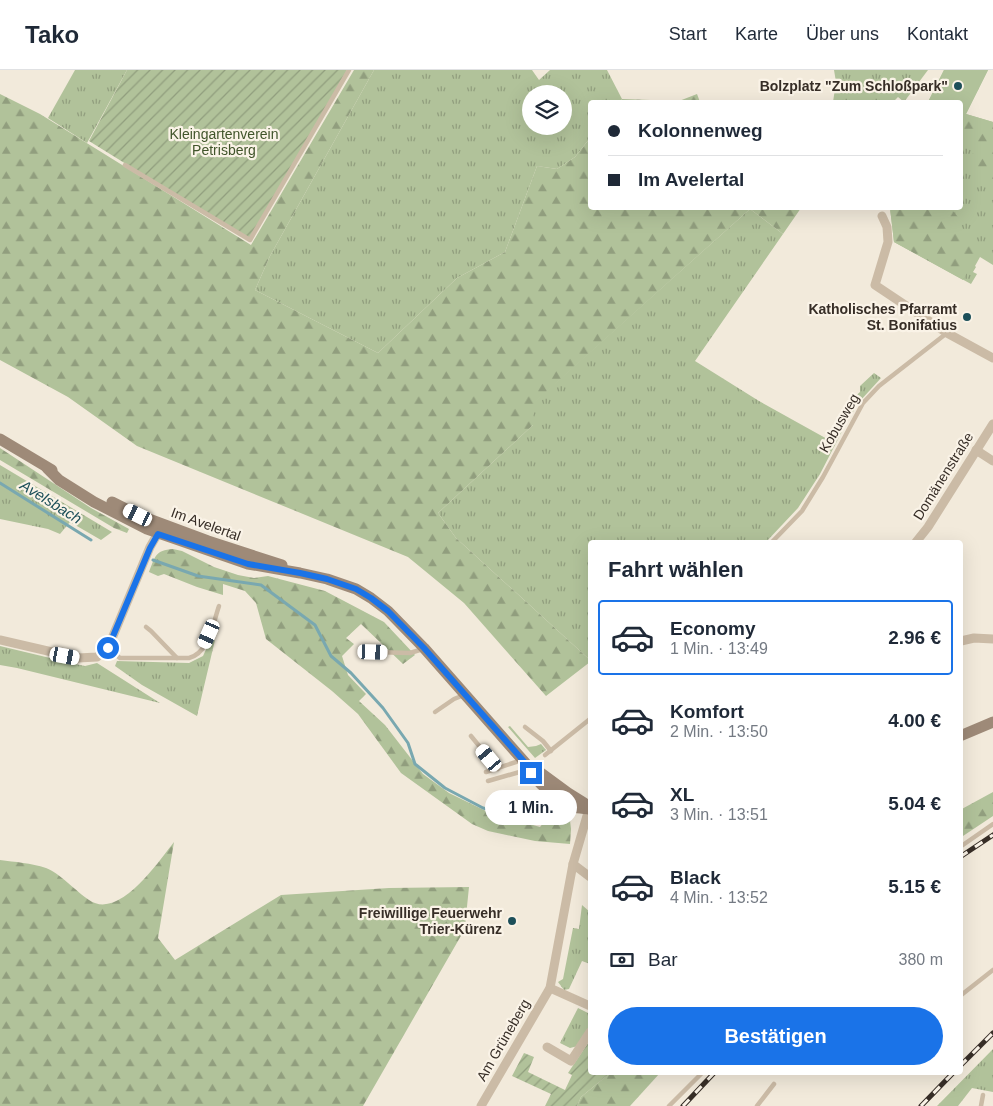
<!DOCTYPE html>
<html lang="de">
<head>
<meta charset="utf-8">
<style>
	body { margin:0; font-family:Helvetica,sans-serif; background:#f6f6f7; color:#1f2937; height:100vh; display:flex; flex-direction:column; font-size:19px; white-space:nowrap }
	* { box-sizing:border-box; margin:0 }
	p { font-size:16px; color:#747a83 }
	.icon { flex:none; width:28px; height:28px; fill:none; stroke:currentColor; stroke-width:2; stroke-linecap:round; stroke-linejoin:round }
	.map { position:relative; flex:1; overflow:hidden }
	.panel { position:absolute; left:588px; top:470px; width:375px; height:535px; display:flex; flex-direction:column; background:#fff; border-radius:5px; box-shadow:0 5px 20px #0002 }
	.panel>* { flex:none }
	.hud { position:absolute; left:588px; top:30px; width:375px; height:110px; border-radius:5px; box-shadow:0 5px 20px #0002; display:grid; align-content:center; height:110px; padding:0 20px; background:#fff }
	.fabs { position:absolute; left:522px; top:15px; display:grid; gap:10px }
	.fabs a { display:grid; place-items:center; width:50px; height:50px; border-radius:50%; background:#fff; box-shadow:0 5px 20px #0002; font-size:25px }
	.end { position:absolute; width:22px; height:22px; margin:-11px; border:6px solid #1a73e8; background:#fff; box-shadow:0 0 0 2px #fff }
	.from { border-radius:50% }
	.bubble { position:absolute; height:35px; border-radius:18px; background:#fff; box-shadow:0 5px 20px #0002; font-size:16px; font-weight:700; line-height:35px; text-align:center }
	.car { position:absolute; width:15px; height:30px; margin:-15px -8px; border-radius:6px; box-shadow:0 0 4px 1px #0007; background:linear-gradient(#fff 24%,#345 0 40%,#fff 0 76%,#345 0 86%,#fff 0) }
	.hud b { display:flex; align-items:center; gap:18px; height:48px; font-size:19px }
	.hud b+b { border-top:1px solid #e0e1e3 }
	.hud i { width:12px; height:12px; background:#1f2937 }
	ul { padding:0; list-style:none }
	li { display:flex; align-items:center; gap:15px; height:75px; margin:0 10px 8px; padding:0 10px; border:2px solid transparent; border-radius:5px }
	li div { flex:1 }
	li b { display:block; font-size:19px }
	li em { font-style:normal; font-weight:700 }
	li.current { border-color:#1a73e8 }
	li>.icon { width:45px; height:45px; stroke-width:1.5 }
	h2 { padding:0 20px; font-size:22px; line-height:60px }
	.pay { display:flex; align-items:center; gap:12px; height:55px; padding:0 20px; font-size:19px }
	.pay p { margin-inline-start:auto }
	.cta { display:flex; gap:10px; margin-top:auto; padding:10px 20px }
	.cta a { flex:1; height:58px; border-radius:30px; background:#1a73e8; color:#fff; font-size:20px; font-weight:700; line-height:58px; text-align:center }
	header { display:flex; align-items:center; gap:30px; box-sizing:border-box; height:70px; padding:0 25px; background:#fff; border-bottom:1px solid #e0e1e3 }
	header strong { font-size:24px }
	nav { display:flex; gap:28px; margin-inline-start:auto; font-size:18px }
	.map>svg:first-child { display:block }
	.grass { fill:url(#grass-tufts); fill-rule:evenodd }
	.forest { fill:url(#forest-firs) }
	.garden { fill:url(#garden-furrows) }
	.pitch { fill:#b1c29a }
	.lines { fill:none; stroke-linecap:round; stroke-linejoin:round }
	.stream { stroke:#79a8b0; stroke-width:3 }
	.service { stroke:#cbbba6; stroke-width:4.5 }
	.minor { stroke:#cbbba6; stroke-width:9 }
	.secondary { stroke:#9e8a78; stroke-width:11 }
	.rail-casing { stroke:#372e27; stroke-width:5 }
	.rail { stroke:#faf3e7; stroke-width:3; stroke-dasharray:9; stroke-linecap:butt }
	.route { stroke:#1a73e8; stroke-width:6 }
	.poi-dot { fill:#1c4f59; stroke:#faf3e7; stroke-width:2 }
	.labels { text-anchor:middle; stroke-width:4.5; stroke-linejoin:round; paint-order:stroke }
	.poi-label { font-size:14px; font-weight:bold; fill:#372e27; stroke:#faf3e7; text-anchor:end }
	.park-label { font-size:14px; fill:#41552b; stroke:#faf3e7 }
	.street-label { font-size:14px; fill:#372e27; stroke:#faf3e7 }
	.water-label { font-size:15px; font-style:italic; fill:#1c4f59; stroke:#faf3e7 }
</style>
</head>
<body>
<header>
<strong>Tako</strong>
<nav><a>Start</a><a>Karte</a><a>Über uns</a><a>Kontakt</a></nav>
</header>
<div class="map">
<svg width="993" height="1036" viewBox="0 0 993 1036">
	<defs>
		<pattern id="grass-tufts" width="24" height="20" patternUnits="userSpaceOnUse" patternTransform="scale(1.25)"><rect width="24" height="20" fill="#b1c29a"/><path d="M3 7l-1-3M5 7V3M7 7l1-3M15 17l-1-3M17 17v-4M19 17l1-3" fill="none" stroke="#919e7e"/></pattern>
		<pattern id="forest-firs" width="22" height="20" patternUnits="userSpaceOnUse" patternTransform="scale(1.25)"><rect width="22" height="20" fill="#b1c29a"/><path d="M5 1l3.5 6h-7zM16 11l3.5 6h-7z" fill="#919e7e"/></pattern>
		<pattern id="garden-furrows" width="10" height="10" patternUnits="userSpaceOnUse" patternTransform="scale(1.25)"><rect width="10" height="10" fill="#b1c29a"/><path d="M-1 1l2-2M0 10L10 0M9 11l2-2" fill="none" stroke="#919e7e"/></pattern>
	</defs>
	<rect width="100%" height="100%" fill="#f2eadb"/>
	<g class="grass">
		<path d="M75,0h52l-40,73 -39,-25z"/>
		<path d="M374,0h158l7,10 11,-10h57l15,29 -3,3h-29v36l-15,19 -18,12 -20,-3 -32,86 -48,26 -79,75 -123,-63 15,-34zM531,24h33v32h-33z"/>
		<path d="M834,0h94l-24,32 -6,-5 -5,5h-60l3,-20z"/>
		<path d="M944,0h44l-22,44 27,8v143l-13,-8 -5,9 1,1 -3,5 4,2 -6,10 -77,-42 -4,-34h70v-106h-32z"/>
		<path d="M750,139l33,25 -88,127 64,40 70,39 16,-34 15,-14v-6l14,-13 7,5 -21,23 -11,17 -29,56 -22,34 -32,34h-176v118l-134,-122 -18,-25 95,-88v-22z"/>
		<path d="M0,395l112,67 -11,8 -31,-18 -10,12 -12,-5 -48,-10z"/>
		<path d="M215,570l-18,76 -55,-31 -27,-19 2,-5 72,2 14,-7 6,-13z"/>
		<path d="M0,576l75,18 10,2 12,-3 63,40 -143,-35 -17,-3z"/>
		<path d="M510,656l18,21 8,-1 5,-2 5,6 -11,8 -27,-31z"/>
		<path d="M582,835l8,7v52l-8,-3 -13,28 -5,1 -6,-8 5,-3 10,-51 6,1z"/>
		<path d="M578,938l12,6v14l-12,18 -8,2 -10,-5z"/>
		<path d="M993,979v43l-21,-4 -14,18h-21z"/>
	</g>
	<g class="forest">
		<path d="M354,0h20l-104,186 -15,34 123,63 79,-75 48,-26 32,-86 20,3 18,-12 15,-19v70h211l-18,26 -33,-25 -216,194 -1,22 -95,88 18,25 134,122v2l-44,34 -82,-93 -56,-46 -271,-111 -69,-49 -68,-37v-266l40,20 211,131z"/>
		<path d="M697,24l3,8h-81l3,-3 57,2z"/>
		<path d="M966,44l27,8v59c-12,-2 -19,-10 -25,-20l2,-6 8,-4 -9,-6 -3,-13 -6,2v-15l3,1z"/>
		<path d="M890,138h64l-1,3 9,11 -2,13 17,19 -14,26 -69,-38z"/>
		<path d="M0,378l91,60 38,21 -2,4 -13,-5 -114,-68z"/>
		<path d="M173,479l9,2 32,16 24,8 16,3 14,-2 57,15 59,31 31,33 -12,9 -42,-40 -15,14 8,6 -12,12 6,19 18,19 -7,7 26,24 38,49 26,19 41,20 50,14 16,-20 13,5 2,17 -1,15 -35,-3 -47,-10 -16,-7 -71,-51 -43,-59 -26,-23 -66,-52 -10,-36 -11,-12 -22,-7v11l-26,-8 -33,-13 -6,2 -9,-4c6,-15 6,-22 24,-23z"/>
		<path d="M993,722v24l-33,22v-28z"/>
		<path d="M174,772l-16,96 17,22 106,-65 108,-7 80,-1 -4,39 -3,8 -99,172h-363v-246c15,2 31,3 46,8 12,4 31,24 43,32 30,21 70,-39 85,-58z"/>
		<path d="M610,1003h50l-30,33h-53l4,-9z"/>
	</g>
	<g class="garden">
		<path d="M127,0h220l-97,171 -161,-100z"/>
		<path d="M590,970v32l20,1 -29,24 -4,9h-32l6,-12 -39,-18 12,-23 10,4 -6,15 37,18 7,-15 -4,-2z"/>
	</g>
	<path class="pitch" d="M944,0h44l-25,50 -3,-1v-17h-32z"/>
	<g class="lines">
		<g class="stream">
			<path d="M0,413l91,57"/>
			<path d="M153,490l45,16 63,9 54,40 16,31 20,17 32,35 25,35 7,21 30,24 38,20 42,11"/>
		</g>
		<g class="service">
			<path d="M125,95l125,75 99,-170"/>
			<path d="M772,472l30,-31 21,-34 40,-74 16,-17 68,-53"/>
			<path d="M146,557l5,4 26,27"/>
			<path d="M108,578l12,10h69c20,-5 24,-35 30,-52"/>
			<path d="M373,582l37,1 13,-4"/>
			<path d="M435,642l19,-13 10,-4"/>
			<path d="M525,657l18,14 8,10"/>
			<path d="M471,666l27,33"/>
			<path d="M545,685l45,-36"/>
			<path d="M486,702l36,-12"/>
			<path d="M488,711l35,-10 4,-4"/>
			<path d="M960,777l33,-23"/>
			<path d="M960,926l33,-26"/>
			<path d="M669,1036l34,-34"/>
			<path d="M757,1036l17,-22"/>
			<path d="M981,1036l2,-11"/>
		</g>
		<g class="minor">
			<path d="M882,146l5,11 1,15 -13,43 72,48 46,25"/>
			<path d="M976,380l17,11"/>
			<path d="M916,472l12,-15 65,-103"/>
			<path d="M0,570l78,18 19,-1 11,-9 42,-101 11,-19"/>
			<path d="M961,571l13,-3 19,1"/>
			<path d="M573,794l17,13"/>
			<path d="M550,918l40,18"/>
			<path d="M547,977l24,14 19,-29"/>
			<path d="M481,1036l69,-118 23,-124 16,-55"/>
		</g>
		<g class="secondary">
			<path d="M0,369l52,31"/>
			<path d="M47,398l12,12 35,22 53,27 101,35 52,9 27,6 29,10 15,9 17,13 36,37 104,118c7,17 29,33 46,41 5,2 11,1 16,2"/>
			<path d="M112,432l26,13 70,26 74,24"/>
			<path d="M960,666l33,-14"/>
			<path d="M534,698l34,25 16,10 5,6"/>
		</g>
		<defs>
			<g id="rail">
				<path d="M960,787l33,-22"/>
				<path d="M960,996l33,-33"/>
				<path d="M683,1036l32,-34"/>
				<path d="M921,1036l33,-34"/>
			</g>
		</defs>
		<use href="#rail" class="rail-casing"/>
		<use href="#rail" class="rail"/>
	</g>
	<g class="lines">
		<path class="route" d="M108,578l42,-100 8,-14 90,30 52,9 27,6 29,10 15,9 17,13 36,37 104,118 3,7"/>
	</g>
	<g class="poi-dot">
		<circle cx="958" cy="16" r="5"/>
		<circle cx="967" cy="247" r="5"/>
		<circle cx="512" cy="851" r="5"/>
	</g>
	<g class="labels">
		<g class="poi-label">
			<text x="948" y="21">Bolzplatz "Zum Schloßpark"</text>
			<text x="957" y="244">Katholisches Pfarramt<tspan x="957" dy="16">St. Bonifatius</tspan></text>
			<text x="502" y="848">Freiwillige Feuerwehr<tspan x="502" dy="16">Trier-Kürenz</tspan></text>
		</g>
		<g class="park-label">
			<text x="224" y="69">Kleingartenverein<tspan x="224" dy="16">Petrisberg</tspan></text>
		</g>
		<g class="street-label">
			<text transform="translate(839 353) rotate(-60)" y="5">Kobusweg</text>
			<text transform="translate(943 406) rotate(-58)" y="5">Domänenstraße</text>
			<text transform="translate(206 454) rotate(20)" y="5">Im Avelertal</text>
			<text transform="translate(503 970) rotate(-60)" y="5">Am Grüneberg</text>
		</g>
		<g class="water-label">
			<text transform="translate(51 432) rotate(32)" y="5">Avelsbach</text>
		</g>
	</g>
</svg>
<div class="fabs">
<a><svg class="icon" aria-label="layers" viewBox="0 0 24 24"><path d="M12 4l9 5-9 5-9-5zM3 14l9 5 9-5"/></svg></a>
</div>
<i class="end from" style="left:108px;top:578px"></i>
<i class="end" style="left:531px;top:703px"></i>
<div class="bubble" style="left:485px;top:720px;width:92px">1 Min.</div>
<i class="car" style="left:138px;top:445px;rotate:296deg"></i>
<i class="car" style="left:209px;top:564px;rotate:204deg"></i>
<i class="car" style="left:373px;top:582px;rotate:92deg"></i>
<i class="car" style="left:65px;top:586px;rotate:100deg"></i>
<i class="car" style="left:489px;top:688px;rotate:320deg"></i>
<div class="hud">
<b><i class="from"></i>Kolonnenweg</b>
<b><i></i>Im Avelertal</b>
</div>
<section class="panel">
<h2>Fahrt wählen</h2>
<ul>
<li class="current"><svg class="icon" aria-label="car" viewBox="0 0 24 24"><path d="M5 17H2v-5l4-1 3-4h7l3 4 3 1v5h-3M9 17h6M6 11h13"/><circle cx="7" cy="17" r="2"/><circle cx="17" cy="17" r="2"/></svg><div><b>Economy</b><p>1 Min. · 13:49</p></div><em>2.96 €</em></li>
<li><svg class="icon" aria-label="car" viewBox="0 0 24 24"><path d="M5 17H2v-5l4-1 3-4h7l3 4 3 1v5h-3M9 17h6M6 11h13"/><circle cx="7" cy="17" r="2"/><circle cx="17" cy="17" r="2"/></svg><div><b>Komfort</b><p>2 Min. · 13:50</p></div><em>4.00 €</em></li>
<li><svg class="icon" aria-label="car" viewBox="0 0 24 24"><path d="M5 17H2v-5l4-1 3-4h7l3 4 3 1v5h-3M9 17h6M6 11h13"/><circle cx="7" cy="17" r="2"/><circle cx="17" cy="17" r="2"/></svg><div><b>XL</b><p>3 Min. · 13:51</p></div><em>5.04 €</em></li>
<li><svg class="icon" aria-label="car" viewBox="0 0 24 24"><path d="M5 17H2v-5l4-1 3-4h7l3 4 3 1v5h-3M9 17h6M6 11h13"/><circle cx="7" cy="17" r="2"/><circle cx="17" cy="17" r="2"/></svg><div><b>Black</b><p>4 Min. · 13:52</p></div><em>5.15 €</em></li>
</ul>
<div class="pay"><svg class="icon" aria-label="cash" viewBox="0 0 24 24"><path d="M3 7h18v10H3z"/><circle cx="12" cy="12" r="2"/></svg>Bar<p>380 m</p></div>
<div class="cta"><a>Bestätigen</a></div>
</section>
</div>
</body>
</html>
